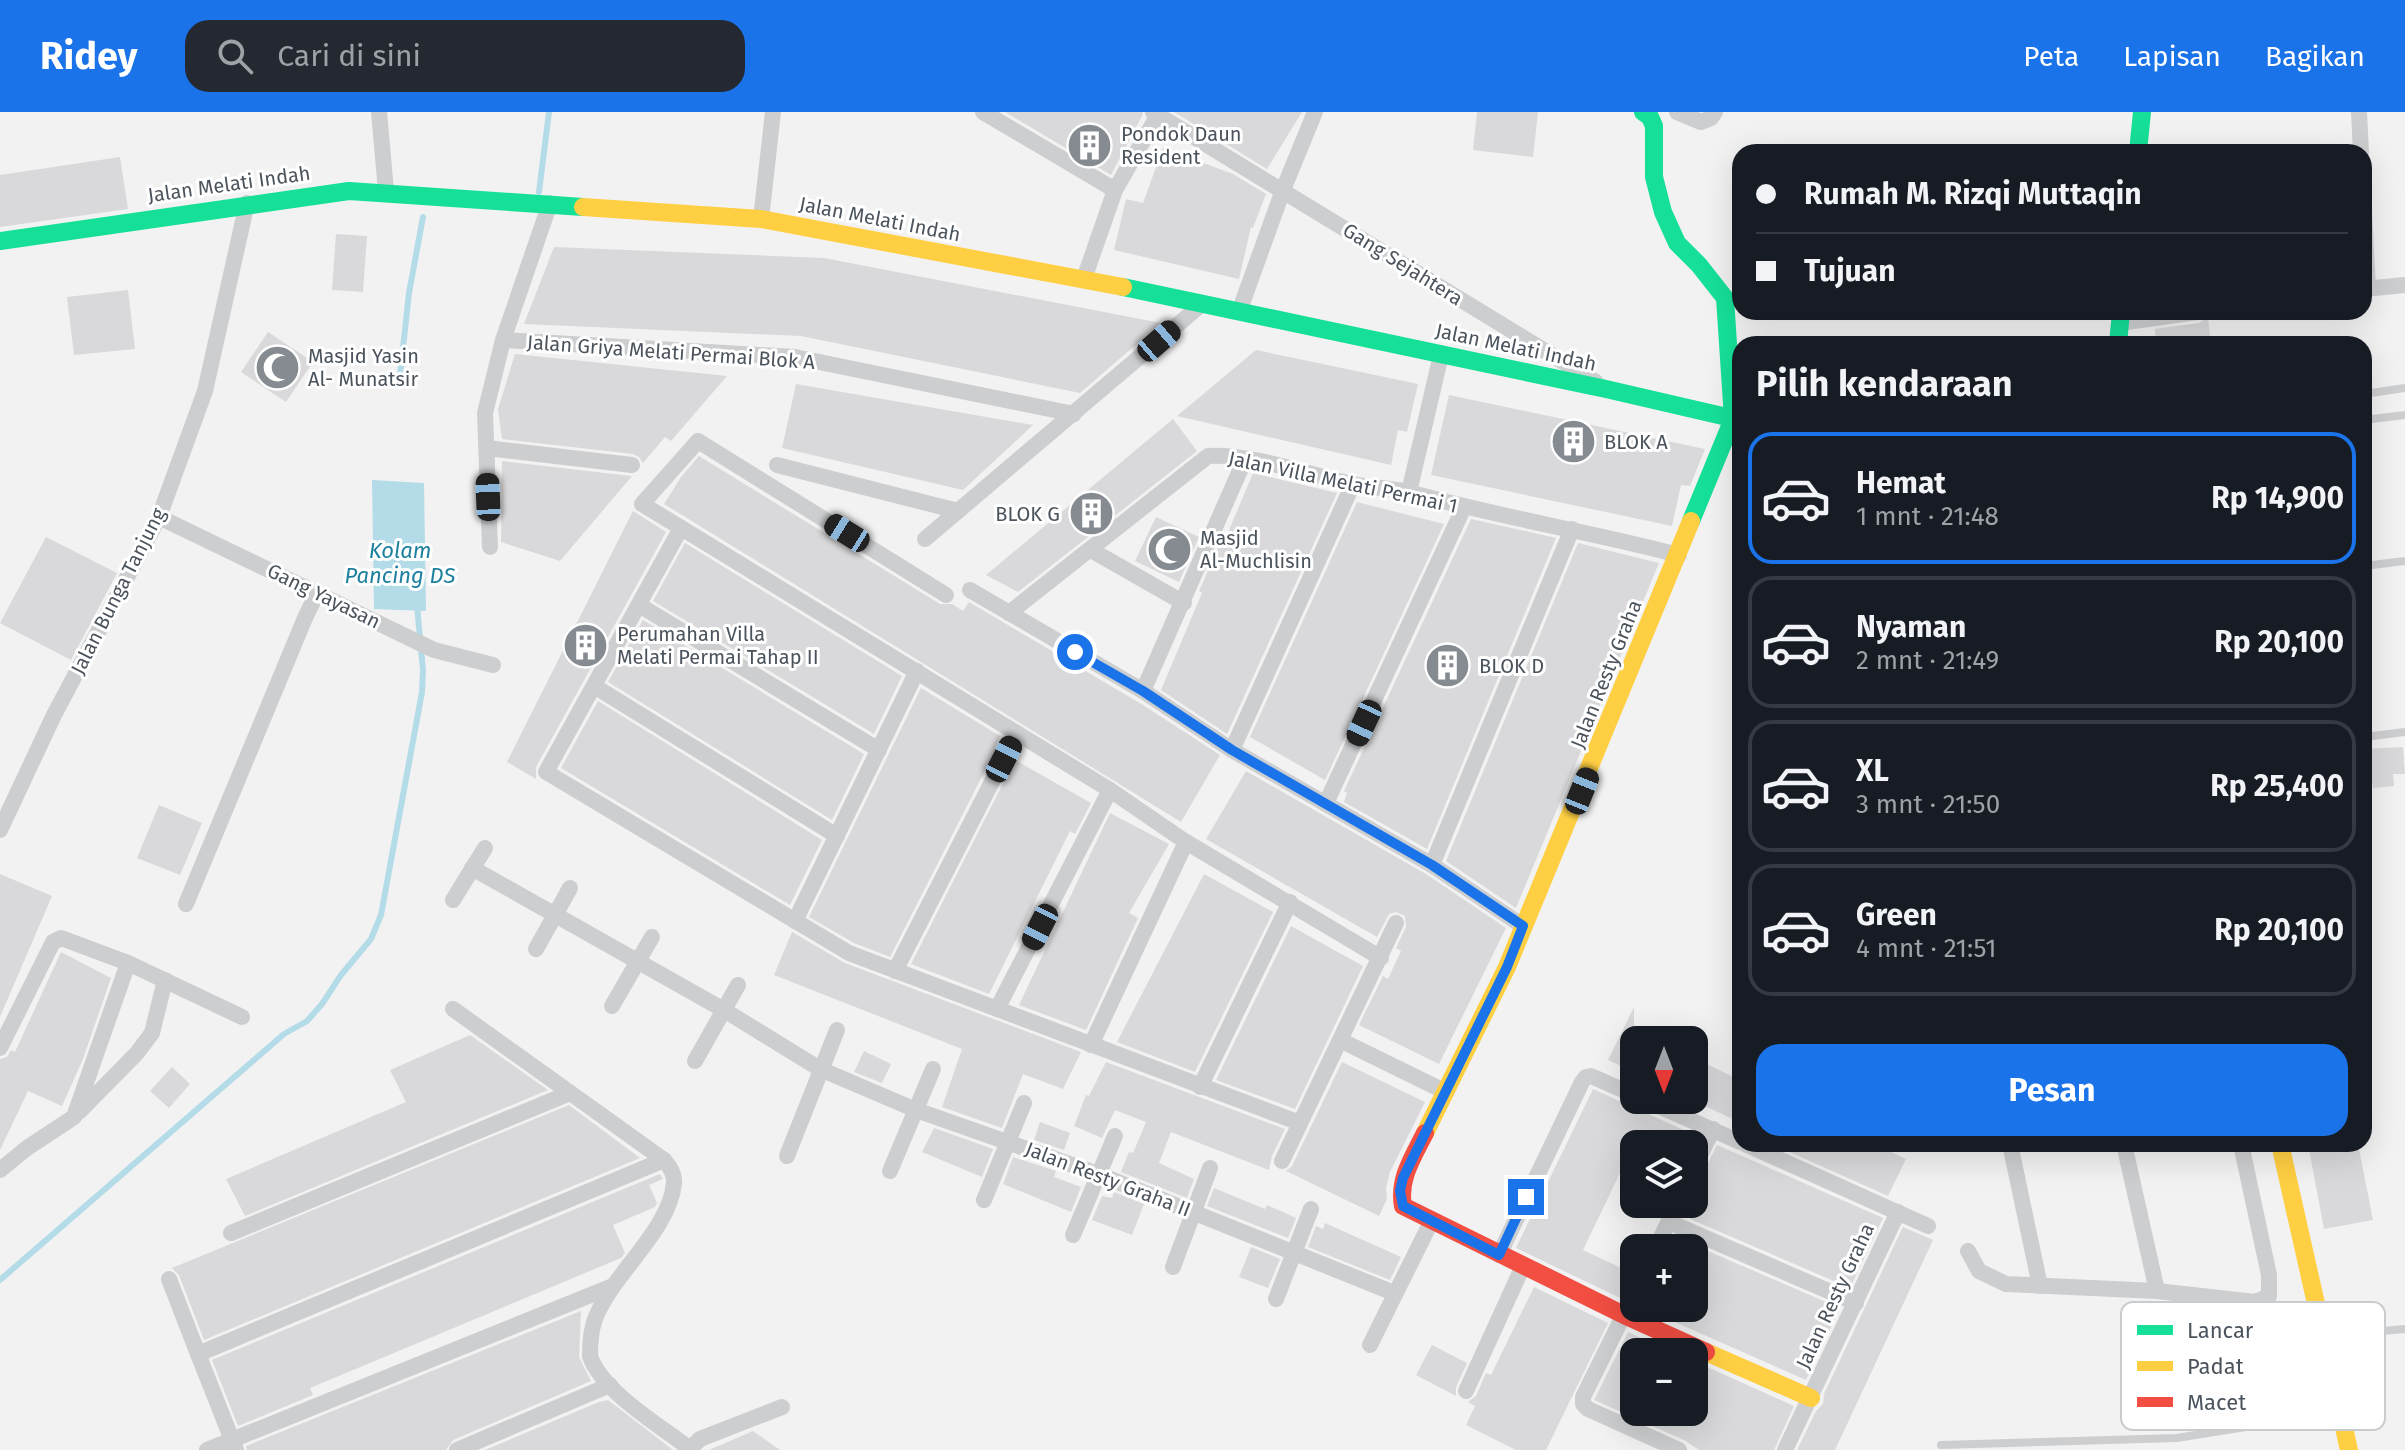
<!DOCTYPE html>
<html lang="id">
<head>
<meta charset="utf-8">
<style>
	body { margin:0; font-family:"Fira Sans",sans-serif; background:#242831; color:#f1f3f6; height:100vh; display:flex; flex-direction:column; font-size:30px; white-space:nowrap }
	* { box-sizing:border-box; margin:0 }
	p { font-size:26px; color:#9ea1a6 }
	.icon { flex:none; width:44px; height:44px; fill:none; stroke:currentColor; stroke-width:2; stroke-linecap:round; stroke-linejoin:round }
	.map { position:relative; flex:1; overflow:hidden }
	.details { position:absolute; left:1732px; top:224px; width:640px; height:816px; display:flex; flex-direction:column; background:#171b24; border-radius:24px; box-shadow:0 8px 32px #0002 }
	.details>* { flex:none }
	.top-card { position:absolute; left:1732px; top:32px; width:640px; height:176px; border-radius:24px; box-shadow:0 8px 32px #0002; display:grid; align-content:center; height:176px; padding:0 24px; background:#171b24 }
	.needle { width:52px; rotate:180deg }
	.tools { position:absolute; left:1620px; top:914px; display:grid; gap:16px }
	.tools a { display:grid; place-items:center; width:88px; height:88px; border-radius:16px; background:#171b24; box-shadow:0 8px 32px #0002; font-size:40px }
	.end { position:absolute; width:36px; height:36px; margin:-18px; border:10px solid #1a73e8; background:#fff; box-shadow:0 0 0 4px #fff }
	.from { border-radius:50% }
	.car { position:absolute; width:24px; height:48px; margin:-24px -12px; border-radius:10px; box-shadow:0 0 6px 2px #0007; background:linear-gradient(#222 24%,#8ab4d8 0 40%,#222 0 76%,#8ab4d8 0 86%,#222 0) }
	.top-card b { display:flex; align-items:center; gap:28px; height:76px; font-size:30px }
	.top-card b+b { border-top:2px solid #363941 }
	.top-card i { width:20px; height:20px; background:#f1f3f6 }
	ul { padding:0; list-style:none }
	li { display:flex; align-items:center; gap:24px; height:132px; margin:0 16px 12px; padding:0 8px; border:4px solid #363941; border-radius:24px }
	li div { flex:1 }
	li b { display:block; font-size:30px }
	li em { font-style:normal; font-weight:700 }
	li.active { border-color:#1a73e8 }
	li>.icon { width:72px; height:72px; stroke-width:1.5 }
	h2 { padding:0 24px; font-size:36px; line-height:96px }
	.action { display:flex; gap:16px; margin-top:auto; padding:16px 24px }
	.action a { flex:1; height:92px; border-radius:24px; background:#1a73e8; color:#fff; font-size:32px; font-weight:700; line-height:92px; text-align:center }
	header { display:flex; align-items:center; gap:48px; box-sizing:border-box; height:112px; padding:0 40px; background:#1a73e8; color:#fff }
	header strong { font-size:38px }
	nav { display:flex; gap:44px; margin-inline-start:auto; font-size:28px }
	.search { width:560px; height:72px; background:#242831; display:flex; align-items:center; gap:20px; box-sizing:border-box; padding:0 28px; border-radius:24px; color:#9ea1a6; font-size:30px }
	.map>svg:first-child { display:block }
	.water { fill:#b3dce8 }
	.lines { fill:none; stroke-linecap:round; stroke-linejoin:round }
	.stream { stroke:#b3dce8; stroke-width:6 }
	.building { fill:#d9d9db }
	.lane { stroke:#ccced0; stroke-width:8 }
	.street { stroke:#ccced0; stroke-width:16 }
	.fast { stroke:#16e098; stroke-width:18 }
	.slow { stroke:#ffcf43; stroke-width:18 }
	.jam { stroke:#f24e42; stroke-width:18 }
	.route { stroke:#1a73e8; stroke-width:10 }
	.labels { text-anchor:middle; stroke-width:6; stroke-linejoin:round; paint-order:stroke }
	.poi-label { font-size:20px; fill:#4b545d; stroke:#fff; text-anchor:start }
	.street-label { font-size:20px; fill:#4b545d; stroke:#fff }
	.water-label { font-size:22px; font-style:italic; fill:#1d809e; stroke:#fff }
	.key { fill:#fff; stroke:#c9ccce; stroke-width:2 }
	.key-label { font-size:22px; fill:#4b545d }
</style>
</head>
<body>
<header>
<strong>Ridey</strong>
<div class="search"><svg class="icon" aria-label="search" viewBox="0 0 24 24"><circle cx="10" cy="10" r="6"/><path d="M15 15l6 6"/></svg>Cari di sini</div>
<nav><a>Peta</a><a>Lapisan</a><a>Bagikan</a></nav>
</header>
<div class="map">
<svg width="2405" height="1338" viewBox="0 0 2405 1338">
	<rect width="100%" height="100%" fill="#f3f2f2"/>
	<path class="water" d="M372,368l52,3 2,128 -52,-2z"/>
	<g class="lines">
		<g class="stream">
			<path d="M539,80l10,-80"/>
			<path d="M400,263l9,-82 14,-76"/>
			<path d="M0,1168l284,-246 23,-13 15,-17 19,-29 30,-36 10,-24 41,-223 1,-22 -6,-64"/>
		</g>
	</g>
	<g class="building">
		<path d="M1005,0h137l1,2 -32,61z"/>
		<path d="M1174,0h128l-35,57z"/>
		<path d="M1477,0h61l-5,45 -60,-7z"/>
		<path d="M1163,36l70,26 33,20 -13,34 -2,-1 -12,52 -125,-29 12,-51 17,4z"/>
		<path d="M120,45l8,52 -128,18v-52z"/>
		<path d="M336,122l31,2 -4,56 -31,-2z"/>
		<path d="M554,135l270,11 337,65 -81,70 -279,-57 -277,-12z"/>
		<path d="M128,178l7,59 -61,6 -7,-58z"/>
		<path d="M2206,206h2l3,26h-55l-1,-15 44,-6z"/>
		<path d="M268,220l45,30 -27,40 -45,-30z"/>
		<path d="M1256,238l162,34 -11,48 -9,-2 -7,35 -214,-49z"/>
		<path d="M515,242l212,22 -56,65 -6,-4 -22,26 -4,-6 -6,-3 -131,-15 -4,-30z"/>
		<path d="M796,272l237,41 -70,65 -181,-42z"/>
		<path d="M1449,283l256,54 -15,37 -9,-1 -9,41 -241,-51z"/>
		<path d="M1173,307l24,32 -179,141 -32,-17z"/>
		<path d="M699,344l241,148h12l11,7 6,-9 174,103 77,50 -39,67 -517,-318 17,-27z"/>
		<path d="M502,349l129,15h1l-72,85 -59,-19z"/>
		<path d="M1253,361l84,20 -110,241 -66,-44 41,-97 -3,-2 20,-45 3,1z"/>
		<path d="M1357,390l87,22 -119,256 -75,-43z"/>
		<path d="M633,399l33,21 -130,235v12l-29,-17z"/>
		<path d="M1156,405l43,20 -20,45 -44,-21z"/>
		<path d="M1471,407l85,19 -129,311 -83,-47 3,-9 -3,-2z"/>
		<path d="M46,425l71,36 -46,87 -71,-37z"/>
		<path d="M685,431l217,133 -28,58 -221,-133z"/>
		<path d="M1578,431l81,20 -143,345 -70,-47z"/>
		<path d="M643,508l221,134 -32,66 -224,-138z"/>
		<path d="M921,576l79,48 -6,12 2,1 -106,208 -36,-14 -45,-26z"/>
		<path d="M598,589l224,139 -32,65 -229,-137z"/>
		<path d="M2403,635l2,27h-12l1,12 -21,2 -1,-7 -8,1v-33z"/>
		<path d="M1015,648l76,43 -16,31 -5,-3 -81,163 -78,-30z"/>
		<path d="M1246,659l180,103 80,54 -67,136 -80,-39 24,-49 5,3 13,-28 -5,-3 10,-21 -1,-11 -9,-4 -7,2 -12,23 -171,-98z"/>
		<path d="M159,693l43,18 -22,52 -43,-17z"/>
		<path d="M1110,701l59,31 -40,69 9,5 -52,112 -67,-25z"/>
		<path d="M0,762l52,22 -52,121z"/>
		<path d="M1204,762l69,38 -78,160 -78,-30z"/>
		<path d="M1291,814l72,40 -68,143 -79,-29z"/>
		<path d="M792,820l53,31 236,89 -18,37 -40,-15 -21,54 -60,-21 20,-58 -188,-74z"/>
		<path d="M61,840l50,26 -28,81 -21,47 -34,-15 -28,59v-91l7,-2 4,-7 4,2z"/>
		<path d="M1634,895v65l-26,-12z"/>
		<path d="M470,923l78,55 -303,126 -19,-37 180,-77 -16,-32z"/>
		<path d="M864,939l27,13 -9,19 -28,-11z"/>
		<path d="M1694,946l46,22v50l-8,-4 3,-6 -41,-19z"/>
		<path d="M1106,950l179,67 -13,27 -3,14 -98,-38 -12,31 35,16 -7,19 -66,-26 8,-20 4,1 13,-31 -31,-12 -13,28 -28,-12 12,-31 3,1z"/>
		<path d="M1342,950l83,40 -35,70 -4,16 1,11 -8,17 -93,-45 6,-5z"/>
		<path d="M172,955l18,17 -21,24 -19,-17z"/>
		<path d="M1593,977l104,47 -4,8h-59l-51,106 51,24 -4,10 -10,14 -104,-50z"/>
		<path d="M569,993l71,53 -436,182 -25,-65 -7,-7z"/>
		<path d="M1040,1010l30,11 -6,17 -30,-10z"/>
		<path d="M934,1016l59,21 -11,28 -60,-25z"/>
		<path d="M1772,1032h102l32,15 -18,37z"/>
		<path d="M2308,1032h50l15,76 -49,9z"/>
		<path d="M1717,1033l166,73 -33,70 -160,-69 4,-9v-31l9,-6z"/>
		<path d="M1013,1045l43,14 -2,6 27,10 -10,25 -68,-28z"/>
		<path d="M660,1062l3,5 -14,6 8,18 -2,4 -42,18 12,28 -4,5 -311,130 3,7 -75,31 -26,-66z"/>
		<path d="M1214,1076l51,21 2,-4 29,13 -8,20 -81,-32z"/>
		<path d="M1114,1080l30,12 -12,31 -40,-15 10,-24 10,2z"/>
		<path d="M1325,1111l76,34 -11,23 -82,-33 8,-21 7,3z"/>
		<path d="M1903,1115l30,13 -98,210h-38l19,-39 7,-7 1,-10z"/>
		<path d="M1680,1127l160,69 -34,72 -163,-72h51v-60h-18z"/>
		<path d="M1251,1135l29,12 -12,29 -29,-11z"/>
		<path d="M1534,1175l74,36 -62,127h-30l-50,-25 9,-19 -7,-4 8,-6 10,-23 5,2z"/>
		<path d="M581,1199l-2,46 12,24 -138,59 -7,10h-199l-1,-4z"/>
		<path d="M1628,1220l45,20h-39v60h60v-51l100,45 -20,44h-75l-15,-10 -90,-40z"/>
		<path d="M1432,1233l35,18 -11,24v9l-40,-21z"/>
		<path d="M608,1288l65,50h-188l114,-48z"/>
		<path d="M753,1319l27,19h-71z"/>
	</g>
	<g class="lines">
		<g class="lane">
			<path d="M2364,282l41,-6"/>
			<path d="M2364,308l41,-5"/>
			<path d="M2364,454l41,-5"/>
			<path d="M2364,625l41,-5"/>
			<path d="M2324,1224l81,-7"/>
			<path d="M1941,1333l236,-7 161,-26"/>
		</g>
		<g class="street">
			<path d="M379,0l7,79"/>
			<path d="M983,0l132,78"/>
			<path d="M1153,0l443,270"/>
			<path d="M1677,0l24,10 10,-4 4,-6"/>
			<path d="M2359,0l2,40"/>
			<path d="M2364,99l4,78"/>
			<path d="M761,107l12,-107"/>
			<path d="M1084,167l31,-89 43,-75"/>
			<path d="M2364,177l41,-4"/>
			<path d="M1239,200l44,-122 32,-78"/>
			<path d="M2120,211l77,-11"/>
			<path d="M503,228l292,17 279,57"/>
			<path d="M487,336l145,17"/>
			<path d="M777,353l181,46"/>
			<path d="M1409,380l32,-137"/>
			<path d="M159,405l275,133 59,15"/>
			<path d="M681,416l-135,244 303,181 451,170"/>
			<path d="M925,427l277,-235"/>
			<path d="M490,435l-5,-134 18,-73 47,-137"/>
			<path d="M1091,438l93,53"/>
			<path d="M970,478l173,101 89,59 200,115 91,61"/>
			<path d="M946,483l-248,-154 -56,63 468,286 76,52 195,116"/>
			<path d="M639,493l240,145"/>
			<path d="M1009,501l199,-157c42,-3 101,19 144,28 19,4 41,4 60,9 88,24 179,39 267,62"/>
			<path d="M594,574l243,150"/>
			<path d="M1143,579l102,-232"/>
			<path d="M1232,638l121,-266"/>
			<path d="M1326,691l138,-296"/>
			<path d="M0,718l54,-115 105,-198 46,-126 42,-188"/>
			<path d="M1432,753l140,-336"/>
			<path d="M472,756l252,142 96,59 96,41 182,64 296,119"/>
			<path d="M453,788l32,-52"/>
			<path d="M186,792l119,-286 12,-25"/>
			<path d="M795,809l122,-250"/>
			<path d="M536,837l34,-61"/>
			<path d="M895,859l122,-238"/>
			<path d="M612,894l40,-69"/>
			<path d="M453,897l211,151c6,7 11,14 10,23 -4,47 -62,91 -79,136 -4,11 -5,25 -5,37 12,36 71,70 100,93"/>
			<path d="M997,897l113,-219"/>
			<path d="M1340,928l106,52"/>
			<path d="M1091,933l95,-203"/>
			<path d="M0,936l53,-106 8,-4 67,25 114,54"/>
			<path d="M695,949l43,-76"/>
			<path d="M1200,975l90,-185"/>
			<path d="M1645,988l95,42"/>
			<path d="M79,1000l58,-59 15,-20 13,-53"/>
			<path d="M1745,1032l183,82"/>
			<path d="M2010,1032l30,142"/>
			<path d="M2124,1032l33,147"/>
			<path d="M787,1044l50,-126"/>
			<path d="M1282,1049l114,-238"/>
			<path d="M1694,1056l19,-39"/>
			<path d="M0,1058l27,-22 47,-31 54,-154"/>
			<path d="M890,1059l43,-102"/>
			<path d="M984,1088l40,-97"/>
			<path d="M1669,1110l187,81"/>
			<path d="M231,1121l339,-140"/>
			<path d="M1073,1123l42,-99"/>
			<path d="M1656,1136l21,-44"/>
			<path d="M1968,1139l11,20 27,13 151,7 98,11 14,-6v-21l-28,-131"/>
			<path d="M1499,1143l83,-173 4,-5 5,-1 43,19"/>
			<path d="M1173,1155l37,-99"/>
			<path d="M169,1167l29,75"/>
			<path d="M1634,1182l-51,103v7l5,5 91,41"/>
			<path d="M1276,1187l35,-90"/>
			<path d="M1370,1233l61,-123"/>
			<path d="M1466,1279l57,-125"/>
			<path d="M207,1338l406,-164"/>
			<path d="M236,1338l-38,-96 466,-194"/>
			<path d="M457,1338l153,-65"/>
			<path d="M689,1338l11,-11 82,-32"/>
			<path d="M1785,1338l113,-238"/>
		</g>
		<g class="fast">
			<path d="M1643,0l7,5 4,9v51l9,35 14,31 22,22 26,33 8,121 -42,102"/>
			<path d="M2138,40l4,-40"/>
			<path d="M0,129l349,-50 234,16"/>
			<path d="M1123,175l483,102 134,31"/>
			<path d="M2118,232l3,-32"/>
		</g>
		<g class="slow">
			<path d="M583,95l178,12 362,68"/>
			<path d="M1425,1021l82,-166 184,-446"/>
			<path d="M2280,1032l69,306"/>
			<path d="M1706,1240l105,46"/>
		</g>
		<path class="jam" d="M1425,1021c-12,24 -27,46 -22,73l221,109 82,37"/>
	</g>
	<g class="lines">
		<path class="route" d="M1075,540l68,39 89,59 200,115 91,61 -16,41 -104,211 -3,13 3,15 96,49 27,-58"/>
	</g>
	<defs>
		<symbol id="building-disc" viewBox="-11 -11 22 22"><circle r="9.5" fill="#868b91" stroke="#fff"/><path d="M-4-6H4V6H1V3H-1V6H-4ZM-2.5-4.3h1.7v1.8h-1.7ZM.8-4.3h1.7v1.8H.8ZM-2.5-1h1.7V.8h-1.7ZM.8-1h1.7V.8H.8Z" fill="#fff"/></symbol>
		<symbol id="mosque-disc" viewBox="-11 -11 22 22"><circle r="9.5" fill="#868b91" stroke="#fff"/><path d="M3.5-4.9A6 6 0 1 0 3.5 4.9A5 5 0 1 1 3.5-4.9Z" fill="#fff"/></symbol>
	</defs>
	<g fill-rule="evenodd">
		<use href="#building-disc" x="1064" y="8" width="51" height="51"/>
		<use href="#mosque-disc" x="252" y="230" width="51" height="51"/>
		<use href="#building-disc" x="1548" y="304" width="51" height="51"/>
		<use href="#building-disc" x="1066" y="376" width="51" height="51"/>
		<use href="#mosque-disc" x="1144" y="412" width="51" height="51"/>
		<use href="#building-disc" x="560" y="508" width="51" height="51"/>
		<use href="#building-disc" x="1422" y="528" width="51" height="51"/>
	</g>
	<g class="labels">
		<g class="poi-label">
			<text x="1121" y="29">Pondok Daun<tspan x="1121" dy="23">Resident</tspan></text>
			<text x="308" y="251">Masjid Yasin<tspan x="308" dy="23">Al- Munatsir</tspan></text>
			<text x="1604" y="337">BLOK A</text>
			<text x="1060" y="409" text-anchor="end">BLOK G</text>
			<text x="1200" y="433">Masjid<tspan x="1200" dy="23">Al-Muchlisin</tspan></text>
			<text x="617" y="529">Perumahan Villa<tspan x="617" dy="23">Melati Permai Tahap II</tspan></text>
			<text x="1479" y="561">BLOK D</text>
		</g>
		<g class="street-label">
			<text transform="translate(229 72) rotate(-8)" y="7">Jalan Melati Indah</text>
			<text transform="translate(880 107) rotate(11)" y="7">Jalan Melati Indah</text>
			<text transform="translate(1403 152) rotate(32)" y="7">Gang Sejahtera</text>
			<text transform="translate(1516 235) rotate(12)" y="7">Jalan Melati Indah</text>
			<text transform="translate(671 240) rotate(4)" y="7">Jalan Griya Melati Permai Blok A</text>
			<text transform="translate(1343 370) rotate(12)" y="7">Jalan Villa Melati Permai 1</text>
			<text transform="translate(118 479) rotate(-63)" y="7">Jalan Bunga Tanjung</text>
			<text transform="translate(324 484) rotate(26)" y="7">Gang Yayasan</text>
			<text transform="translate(1606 562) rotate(-68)" y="7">Jalan Resty Graha</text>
			<text transform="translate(1108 1067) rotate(21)" y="7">Jalan Resty Graha II</text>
			<text transform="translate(1835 1184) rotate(-65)" y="7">Jalan Resty Graha</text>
		</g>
		<g class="water-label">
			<text x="400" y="446">Kolam<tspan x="400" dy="25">Pancing DS</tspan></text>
		</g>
	</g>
	<rect x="2121" y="1190" width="264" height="128" rx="12" class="key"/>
	<rect x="2137" y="1213" width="36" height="10" fill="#16e098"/>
	<rect x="2137" y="1249" width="36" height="10" fill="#ffcf43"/>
	<rect x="2137" y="1285" width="36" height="10" fill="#f24e42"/>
	<g class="key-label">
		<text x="2187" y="1226">Lancar</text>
		<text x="2187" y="1262">Padat</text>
		<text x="2187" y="1298">Macet</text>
	</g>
</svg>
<div class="tools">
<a><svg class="needle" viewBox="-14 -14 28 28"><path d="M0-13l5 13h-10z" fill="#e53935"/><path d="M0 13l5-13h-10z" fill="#9ea1a6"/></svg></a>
<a><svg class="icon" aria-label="layers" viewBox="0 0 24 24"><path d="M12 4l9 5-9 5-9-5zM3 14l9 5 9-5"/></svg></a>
<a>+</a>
<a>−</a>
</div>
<i class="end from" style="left:1075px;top:540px"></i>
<i class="end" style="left:1526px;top:1085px"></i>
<i class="car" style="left:1159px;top:229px;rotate:49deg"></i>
<i class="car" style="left:488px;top:385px;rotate:358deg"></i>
<i class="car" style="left:847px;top:421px;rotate:302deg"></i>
<i class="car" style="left:1364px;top:611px;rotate:205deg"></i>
<i class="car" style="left:1004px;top:647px;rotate:27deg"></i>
<i class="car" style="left:1582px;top:679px;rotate:22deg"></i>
<i class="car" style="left:1040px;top:815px;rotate:207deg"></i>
<div class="top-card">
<b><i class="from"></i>Rumah M. Rizqi Muttaqin</b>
<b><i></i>Tujuan</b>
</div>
<section class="details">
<h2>Pilih kendaraan</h2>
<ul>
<li class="active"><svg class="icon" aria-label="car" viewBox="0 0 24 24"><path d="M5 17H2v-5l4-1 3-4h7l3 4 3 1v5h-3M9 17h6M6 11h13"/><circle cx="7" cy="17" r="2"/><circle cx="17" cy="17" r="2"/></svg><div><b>Hemat</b><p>1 mnt · 21:48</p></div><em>Rp 14,900</em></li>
<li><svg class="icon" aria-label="car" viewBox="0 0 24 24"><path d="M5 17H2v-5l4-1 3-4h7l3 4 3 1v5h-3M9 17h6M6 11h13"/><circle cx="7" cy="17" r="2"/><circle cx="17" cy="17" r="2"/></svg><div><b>Nyaman</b><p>2 mnt · 21:49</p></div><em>Rp 20,100</em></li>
<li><svg class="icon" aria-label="car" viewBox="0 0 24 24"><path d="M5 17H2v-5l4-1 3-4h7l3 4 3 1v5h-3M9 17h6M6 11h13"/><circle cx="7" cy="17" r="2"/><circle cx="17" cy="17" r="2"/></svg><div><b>XL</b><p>3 mnt · 21:50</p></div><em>Rp 25,400</em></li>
<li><svg class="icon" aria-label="car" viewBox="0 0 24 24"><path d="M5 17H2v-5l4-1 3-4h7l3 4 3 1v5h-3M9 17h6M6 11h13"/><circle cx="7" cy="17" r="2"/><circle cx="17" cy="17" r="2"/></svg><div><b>Green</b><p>4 mnt · 21:51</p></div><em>Rp 20,100</em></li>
</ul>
<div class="action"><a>Pesan</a></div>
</section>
</div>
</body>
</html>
